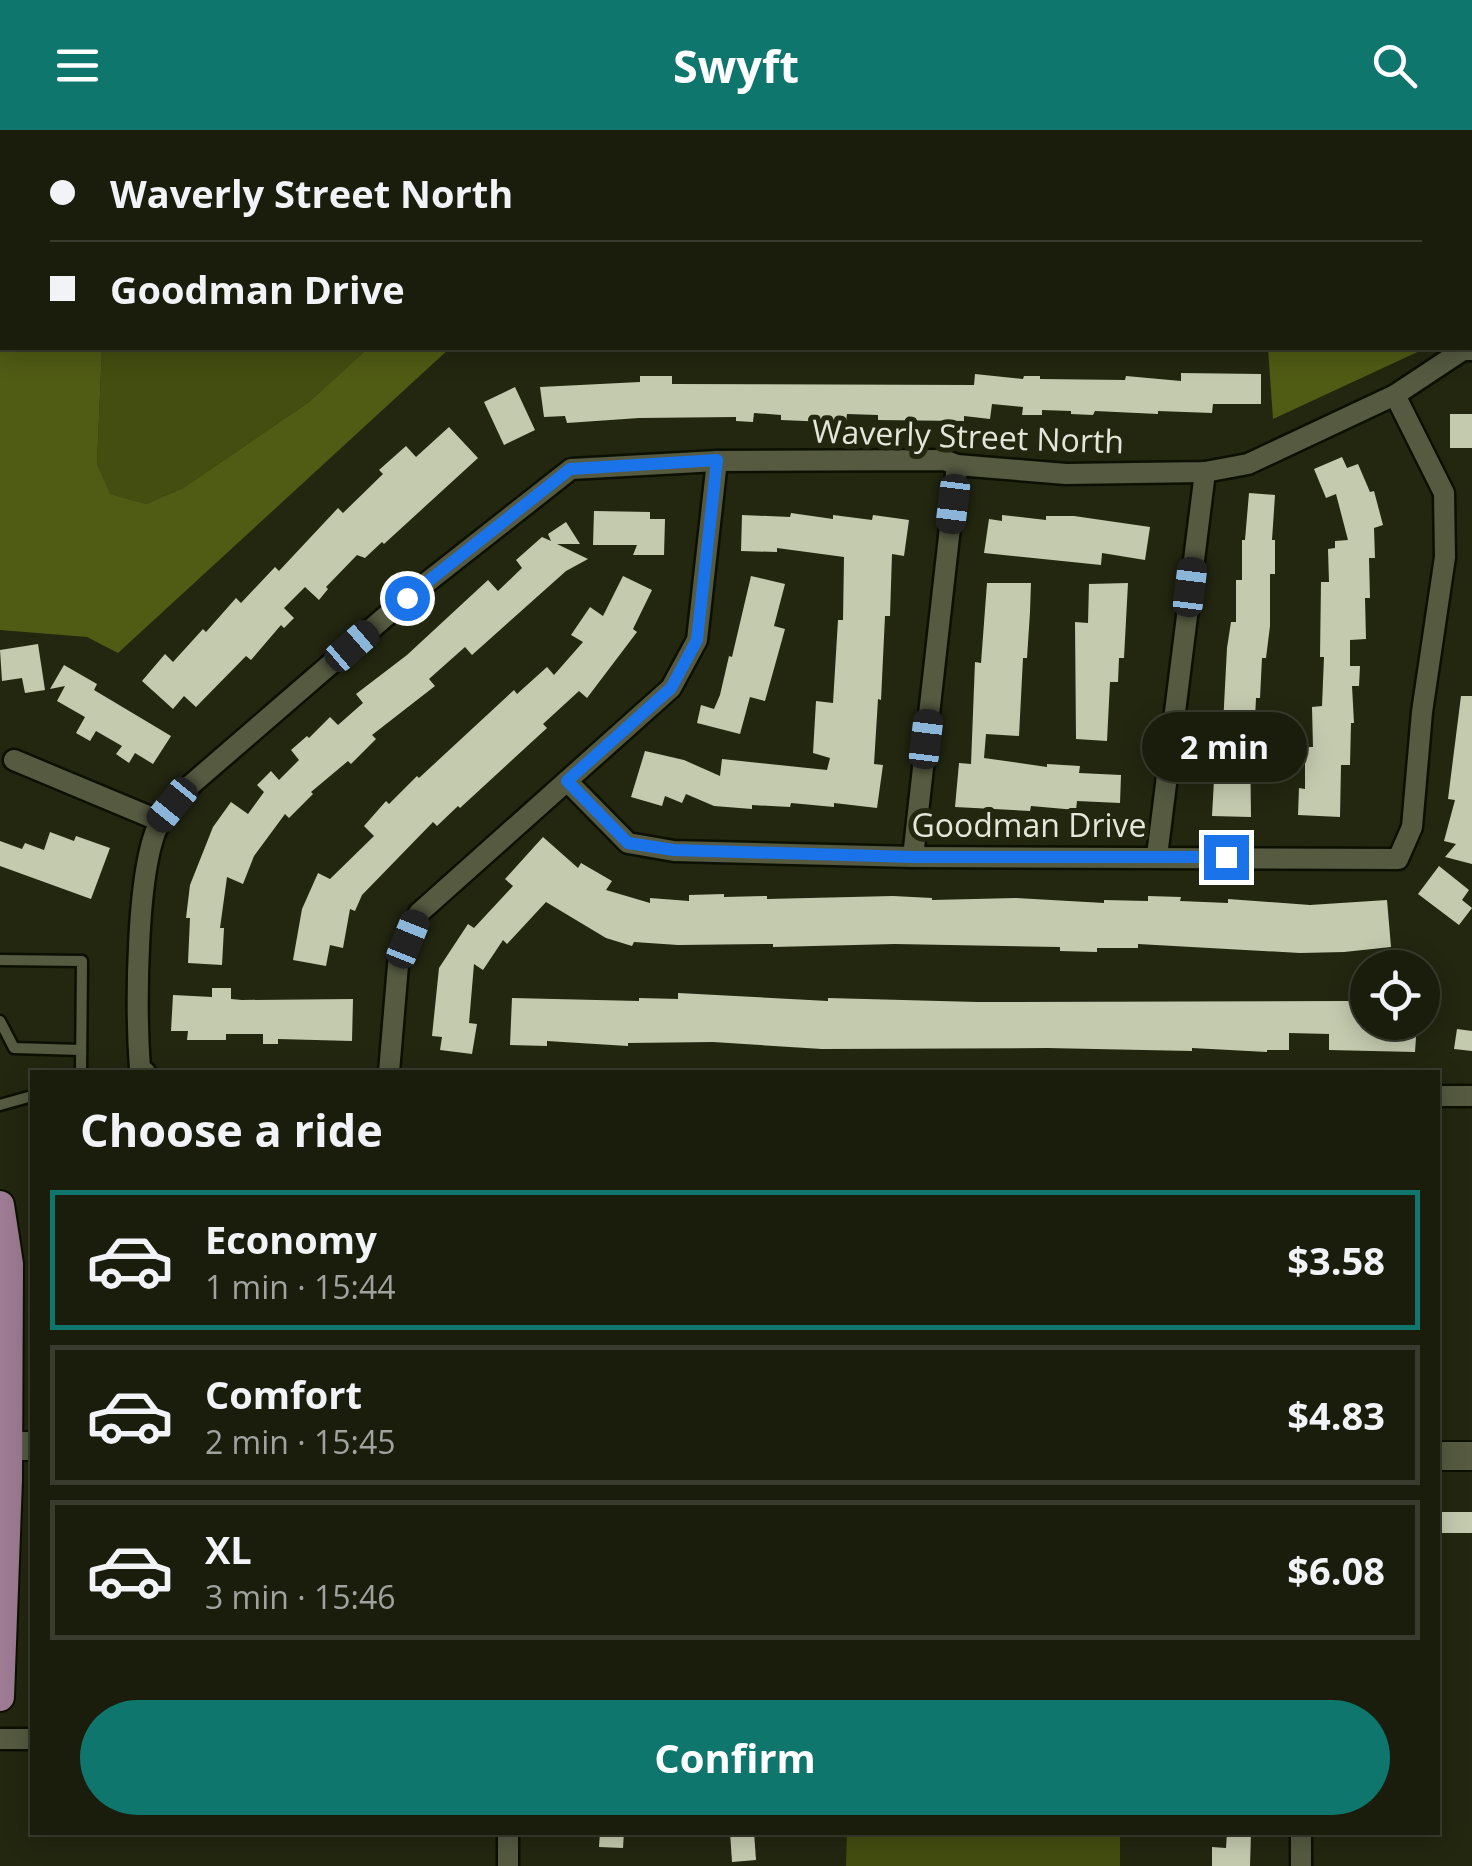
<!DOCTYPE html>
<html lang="en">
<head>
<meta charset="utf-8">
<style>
	body { margin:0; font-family:"Open Sans",sans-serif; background:#232615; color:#f1f3f6; height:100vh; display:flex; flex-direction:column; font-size:38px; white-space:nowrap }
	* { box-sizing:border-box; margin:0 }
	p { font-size:32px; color:#9fa29d }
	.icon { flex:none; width:55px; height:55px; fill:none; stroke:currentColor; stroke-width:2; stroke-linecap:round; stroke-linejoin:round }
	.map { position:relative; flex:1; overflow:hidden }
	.side { position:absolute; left:30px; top:940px; width:1410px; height:765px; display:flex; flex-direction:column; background:#1a1d0c; border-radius:0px; box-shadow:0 5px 25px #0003,0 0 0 2px #383b2d }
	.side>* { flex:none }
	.hud { position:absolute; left:0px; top:0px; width:1472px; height:220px; box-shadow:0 5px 25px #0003,0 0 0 2px #383b2d; display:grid; align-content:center; height:220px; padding:0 50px; background:#1a1d0c }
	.fabs { position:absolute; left:1350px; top:820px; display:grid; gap:20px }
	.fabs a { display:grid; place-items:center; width:90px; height:90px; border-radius:50%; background:#1a1d0c; box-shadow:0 5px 25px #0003,0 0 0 2px #383b2d; font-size:50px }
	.end { position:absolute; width:45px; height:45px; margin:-22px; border:12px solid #1a73e8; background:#fff; box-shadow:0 0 0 5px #fff }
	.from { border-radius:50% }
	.bubble { position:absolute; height:70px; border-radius:35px; background:#1a1d0c; box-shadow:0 5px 25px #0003,0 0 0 2px #383b2d; font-size:32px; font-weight:700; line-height:70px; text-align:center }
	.car { position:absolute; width:30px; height:60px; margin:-30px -15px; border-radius:12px; box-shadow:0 0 8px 2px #0007; background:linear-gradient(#222 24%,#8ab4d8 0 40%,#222 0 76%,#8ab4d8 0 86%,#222 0) }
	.hud b { display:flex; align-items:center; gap:35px; height:95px; font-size:38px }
	.hud b+b { border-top:2px solid #383b2d }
	.hud i { width:25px; height:25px; background:#f1f3f6 }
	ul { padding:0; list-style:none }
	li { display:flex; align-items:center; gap:30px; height:140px; margin:0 20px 15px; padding:0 30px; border:5px solid #383b2d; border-radius:0px }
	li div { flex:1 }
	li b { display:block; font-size:38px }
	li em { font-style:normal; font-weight:700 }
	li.current { border-color:#0f766e }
	li>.icon { width:90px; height:90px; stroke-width:1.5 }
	h2 { padding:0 50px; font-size:45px; line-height:120px }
	.button { display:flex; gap:20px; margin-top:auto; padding:20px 50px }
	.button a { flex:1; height:115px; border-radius:60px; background:#0f766e; color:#fff; font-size:40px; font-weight:700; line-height:115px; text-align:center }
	header { display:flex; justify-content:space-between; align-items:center; height:130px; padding:0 50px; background:#0f766e; color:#fff; font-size:45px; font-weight:700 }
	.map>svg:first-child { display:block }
	.green { fill:#444e10 }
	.forest { fill:#505b14 }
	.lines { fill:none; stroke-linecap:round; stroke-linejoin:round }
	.stream { stroke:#5d6b00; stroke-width:5 }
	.building { fill:#c4caae }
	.service-casing { stroke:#0c1000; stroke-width:15 }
	.minor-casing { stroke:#0c1000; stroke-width:25 }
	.secondary-casing { stroke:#0c1000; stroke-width:32 }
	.primary-casing { stroke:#0c1000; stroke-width:32 }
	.service { stroke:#555a41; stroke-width:10 }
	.minor { stroke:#555a41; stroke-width:20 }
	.secondary { stroke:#555a41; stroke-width:28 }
	.primary { stroke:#9c7b93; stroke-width:28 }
	.route { stroke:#1a73e8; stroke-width:12 }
	.labels { text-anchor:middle; stroke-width:10; stroke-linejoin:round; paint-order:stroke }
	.street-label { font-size:32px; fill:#e3e6d8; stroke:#232710 }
</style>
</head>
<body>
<header><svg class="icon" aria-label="menu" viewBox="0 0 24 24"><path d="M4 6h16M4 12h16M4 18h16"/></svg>Swyft<svg class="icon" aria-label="search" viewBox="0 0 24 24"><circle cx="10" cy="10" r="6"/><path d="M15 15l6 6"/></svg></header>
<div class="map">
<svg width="1472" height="1736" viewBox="0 0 1472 1736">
	<rect width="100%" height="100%" fill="#232710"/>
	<g class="green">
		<path d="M132,0h1295l-1296,2z"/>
		<path d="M102,218h266l-59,54 -126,86 -37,16 -37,-10 -12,-30z"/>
		<path d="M847,1703h273v33h-274z"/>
	</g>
	<g class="forest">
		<path d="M0,0h132l-130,2v216h100l-5,116 13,30 36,10 37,-16 126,-86 59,-54h82l-332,305 -31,-16 -87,-7z"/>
		<path d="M1268,218h158l-153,71z"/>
	</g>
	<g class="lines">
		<g class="stream">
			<path d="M509,2l4,-2"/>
			<path d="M0,208h2"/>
		</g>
	</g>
	<g class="building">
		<path d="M1181,243l80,1v30h-48l-1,9 -54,-2v3l-63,-3 -2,4 -22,-1v-3l-29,-1v5h-20l1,-8 -31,-3 -2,15 -26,-3v5l-86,-1v-5l-31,-1 -1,8h-17l-48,-2v-5l-27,-2 -1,9 -17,-1v-4l-97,1 -72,5 -2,-7 -21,1 -4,-30 100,-5v-6h32v8l302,1 1,-11 48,5 1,-3h16v3l85,1 1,-4 55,5z"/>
		<path d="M515,257l20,43 -31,15 -20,-43z"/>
		<rect x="1450" y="284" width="22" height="34"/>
		<path d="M449,297l29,31 -94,86 -2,-2 -17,16 -8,-3 -31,32 2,2 -9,11 -14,-13 -21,21 10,10 -10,10 -3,-3 -30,35 -5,-4 -50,51 -12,-11 -11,13 -31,-28 23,-27 8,8 30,-33 3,3 30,-34 5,5 34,-36 4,4 59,-63 5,5 40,-39 -4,-4 27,-24 10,11z"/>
		<path d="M1342,327l5,11 11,-4 12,28 4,-1 9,34 -9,3 1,30h-6l1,40h-5l1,41 -16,1v26h10l-1,20h-7l2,37h-3l-1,42h-9l-1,52 -42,-2 1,-27 6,1v-42h8l-1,-40 10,-1 2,-49h-4l1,-75h8l-1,-33 7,-1v-7l13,-1 -12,-46 -10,4 -12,-29z"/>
		<path d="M1249,363l26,2 -3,45h3v34h-5v52l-4,32h-4l-2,40h-4l-2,40h-4l1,79 -39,-1 4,-72h6l5,-96 4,-26h5v-42h6v-40h3z"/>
		<path d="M594,381l56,1v7h15l-1,36h-31l4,-10h-44z"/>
		<path d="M791,383l42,6v-4l39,5 1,-5 36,5 -5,36 -12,-2 -2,62h-5l-4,84 -3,-1 -4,65 9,1 -6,43 -43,-5v4l-43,-4 -1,4 -38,-2v4l-38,-3 -28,-12 -4,9 -17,-7 -3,10 -31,-9 14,-46 39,9 36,16 2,-17 105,11 3,-12 -17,-5 3,-52 17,2 5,-83h5l1,-63 -67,-9v4l-36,-1 1,-36 48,2z"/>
		<path d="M1002,385l44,5v-4h28l76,11 -5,33 -43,-7 -1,12 -117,-12 5,-34 13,2z"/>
		<path d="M566,392l14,22h-23l31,15 -22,12 -94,84 -7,-8 -36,32 6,7 -63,49 4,4 -25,25 -3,-3 -37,31 2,2 -24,24 -4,-4 -31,42 -11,28 -16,-7 -7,51h4l-2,37 -34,-2 2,-45h-4l4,-33 23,-58 18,-25 17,12 16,-22 -7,-7 14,-14 8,9 20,-20 -8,-10 16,-14 2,2 21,-21 8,8 25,-22 -7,-9 51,-39 81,-75 10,11 24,-23 -6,-8 26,-23 9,4 -3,-7z"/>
		<path d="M623,446l29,14 -19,39 4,3 -50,66 -8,-7 -36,33 4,4 -87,80 -2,-2 -21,20 -4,-4 -71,73 -7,16 -5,-2 -7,39 -13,-3 -4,21 -33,-6 9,-51 16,-36 12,6 44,-43 -10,-10 22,-25 3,3 28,-28 2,2 95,-88 3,4 30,-27 7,8 29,-33 -12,-7 19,-28 13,9z"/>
		<path d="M751,446l34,8 -11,42 11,3 -20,72 -15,-4 -10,37 -43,-11 4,-18 13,4 6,-14 9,-39 3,1z"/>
		<path d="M987,453h44l-1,29 -3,46h-4l-4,78 -33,-2 -2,24 63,9v-3l33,2 -1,7 42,2 -1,28 -43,-2 -1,9 -45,-4 -1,5 -75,-4 4,-44 12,1 4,-102 6,1z"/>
		<path d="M1128,453l-4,75h-5l-1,24h-8l-3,59 -31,-2 -1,-117 13,1 1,-39z"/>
		<path d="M38,514l7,46 -20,3 -3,-15 -20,3 -2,-31z"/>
		<path d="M64,535l33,19 -3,6 77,46 -18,28 -18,-11 -6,10 -13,-9 6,-8 -26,-15 -6,10 -14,-8 9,-16 -28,-16 8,-15 -15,3z"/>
		<path d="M1461,566h11v168l-27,-7 11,-13 -12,-3 11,-41 -7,-1z"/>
		<path d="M50,702l24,9 2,-5 34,12 -19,51 -91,-33v-25l22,8 3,-6 19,7z"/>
		<path d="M543,707l35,31 3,-5 31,18 -6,9 44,13v-5l39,3v-6l35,-1v3l43,-1v3l126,-3 39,2v2l84,-2 88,5v-3l44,1v-5l33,1 -1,4 48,2v-4l82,6 77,-5 4,47 -47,5 -44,1 -162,-9v4h-41v4l-37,-1v-4l-165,-3 -122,3v-3l-95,1 -44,-3 -2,4 -26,-8 -60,-36 -39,42 -4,-4 -20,30 -9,-6 -5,59 8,1 -5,30 -32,-4 2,-13 -10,-1 7,-68 29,-44 6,4 39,-42 -8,-7z"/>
		<path d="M1439,736l30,24 -7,10 10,8 -13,17 -41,-31z"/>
		<path d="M212,858h19v11l11,1 111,-1 -1,42 -74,-2v5h-15v-10h-37v6h-39l1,-9h-17l2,-36 39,2z"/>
		<path d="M678,863l150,8v-3l149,4 372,-1 19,1v20h49l-2,30 -86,-2v-16l-40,-1v17h-22v2l-75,-4v3l-145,-3 -225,1 -109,-7 -85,1v3l-81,-5v5l-37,-1 2,-47 127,3v-3l39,1z"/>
		<path d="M1457,899l15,2v20l-18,-2z"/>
		<rect x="1438" y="1382" width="34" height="21"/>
		<path d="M600,1702h24l-1,16 -24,-1z"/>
		<path d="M730,1702h24l2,28 -24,2z"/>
		<path d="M1227,1702h24l-1,34h-38v-19l14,1z"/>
	</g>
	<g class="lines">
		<defs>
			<g id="service">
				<path d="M0,830l82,1 -1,111"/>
				<path d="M0,891l14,27 67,2"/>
				<path d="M0,975l32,-9"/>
			</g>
			<g id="minor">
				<path d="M14,630l146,61"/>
				<path d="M567,651l61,62 46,8 239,6 485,2 14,-32 10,-115 23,-155 -1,-64 -49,-98"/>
				<path d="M1157,726l48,-384"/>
				<path d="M913,727l44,-392"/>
				<path d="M145,942l-5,-3c-4,-54 -5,-205 21,-249 6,-11 17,-21 25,-31l221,-191 164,-129 146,-8 227,-1 13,5 109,9 139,-2 43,-8 147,-69 68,-45h9"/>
				<path d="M389,942l9,-107 21,-52 252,-225 26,-48 20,-179"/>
				<path d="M1438,966h34"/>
				<path d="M0,1609h32"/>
				<path d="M1301,1702v34"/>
				<path d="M508,1736v-34"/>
			</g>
			<g id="secondary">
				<path d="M0,1316h32"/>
				<path d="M1438,1326h34"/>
			</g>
			<path id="primary" d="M0,1075l9,59 -1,216 -8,217"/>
		</defs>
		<use href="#service" class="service-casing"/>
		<use href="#minor" class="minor-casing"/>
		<use href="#secondary" class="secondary-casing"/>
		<use href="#primary" class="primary-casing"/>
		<use href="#service" class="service"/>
		<use href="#minor" class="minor"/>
		<use href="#secondary" class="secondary"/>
		<use href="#primary" class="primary"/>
	</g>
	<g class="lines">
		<path class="route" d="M407,468l163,-129 147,-9 -20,180 -26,48 -104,93 61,62 46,7 239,7h313"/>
	</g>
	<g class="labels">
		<g class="street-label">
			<text transform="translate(968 307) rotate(2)" y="11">Waverly Street North</text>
			<text x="1029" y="707">Goodman Drive</text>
		</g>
	</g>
</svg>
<div class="fabs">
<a><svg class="icon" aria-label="locate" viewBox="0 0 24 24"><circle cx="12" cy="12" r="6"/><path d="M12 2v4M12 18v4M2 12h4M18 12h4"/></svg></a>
</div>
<i class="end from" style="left:407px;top:468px"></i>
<i class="end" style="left:1226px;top:727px"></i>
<div class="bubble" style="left:1142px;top:582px;width:165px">2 min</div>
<i class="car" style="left:953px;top:374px;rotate:187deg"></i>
<i class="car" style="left:1190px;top:457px;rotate:7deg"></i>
<i class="car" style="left:352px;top:516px;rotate:49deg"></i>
<i class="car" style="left:926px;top:609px;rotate:7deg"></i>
<i class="car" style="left:172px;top:675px;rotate:219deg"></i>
<i class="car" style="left:408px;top:809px;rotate:22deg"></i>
<div class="hud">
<b><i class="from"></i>Waverly Street North</b>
<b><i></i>Goodman Drive</b>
</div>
<section class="side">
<h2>Choose a ride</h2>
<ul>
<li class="current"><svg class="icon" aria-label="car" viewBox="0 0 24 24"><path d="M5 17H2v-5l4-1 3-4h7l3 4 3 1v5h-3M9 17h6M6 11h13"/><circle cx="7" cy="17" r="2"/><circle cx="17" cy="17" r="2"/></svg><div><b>Economy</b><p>1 min · 15:44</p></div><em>$3.58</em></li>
<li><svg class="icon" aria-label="car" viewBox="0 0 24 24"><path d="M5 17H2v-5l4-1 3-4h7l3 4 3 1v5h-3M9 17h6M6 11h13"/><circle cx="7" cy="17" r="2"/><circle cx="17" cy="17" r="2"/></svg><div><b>Comfort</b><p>2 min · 15:45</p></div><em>$4.83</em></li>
<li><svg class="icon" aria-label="car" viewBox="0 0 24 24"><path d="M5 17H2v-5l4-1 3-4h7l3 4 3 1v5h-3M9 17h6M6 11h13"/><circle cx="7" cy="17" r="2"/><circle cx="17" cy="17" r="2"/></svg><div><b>XL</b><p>3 min · 15:46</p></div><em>$6.08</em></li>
</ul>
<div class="button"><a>Confirm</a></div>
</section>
</div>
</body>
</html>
